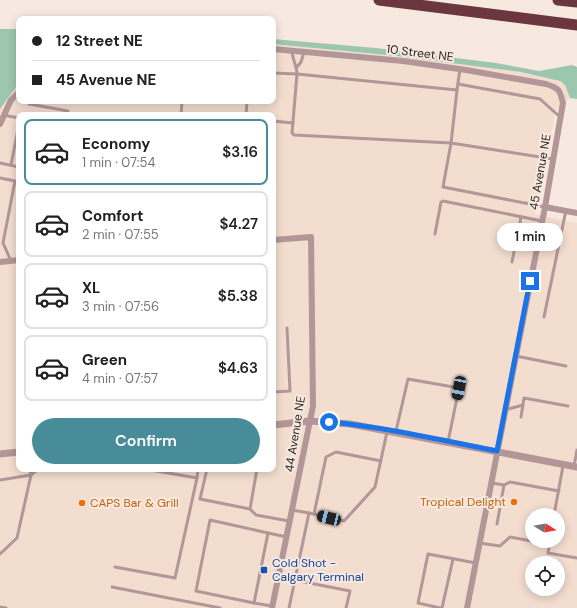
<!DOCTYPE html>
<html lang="en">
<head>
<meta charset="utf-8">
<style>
	body { margin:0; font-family:"DM Sans",sans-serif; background:#f6f6f6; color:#202124; height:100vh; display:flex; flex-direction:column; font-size:15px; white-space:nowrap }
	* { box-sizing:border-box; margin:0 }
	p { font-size:13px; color:#757577 }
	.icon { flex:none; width:22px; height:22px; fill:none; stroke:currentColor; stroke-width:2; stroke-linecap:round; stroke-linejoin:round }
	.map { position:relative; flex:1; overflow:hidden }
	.details { position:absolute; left:16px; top:112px; width:260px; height:360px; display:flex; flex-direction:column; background:#fff; border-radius:8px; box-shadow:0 2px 10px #0003 }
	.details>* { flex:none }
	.top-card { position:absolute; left:16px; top:16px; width:260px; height:88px; border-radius:8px; box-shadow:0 2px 10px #0003; display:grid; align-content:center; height:88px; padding:0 16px; background:#fff }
	.needle { width:26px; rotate:101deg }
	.buttons { position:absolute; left:525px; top:508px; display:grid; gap:8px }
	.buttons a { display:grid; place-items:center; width:40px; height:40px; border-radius:50%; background:#fff; box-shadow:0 2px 10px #0003; font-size:20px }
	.end { position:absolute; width:18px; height:18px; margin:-9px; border:5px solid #1a73e8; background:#fff; box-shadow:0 0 0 2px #fff }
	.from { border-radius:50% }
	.bubble { position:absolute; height:28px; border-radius:14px; background:#fff; box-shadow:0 2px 10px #0003; font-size:13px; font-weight:600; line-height:28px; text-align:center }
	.car { position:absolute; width:12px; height:24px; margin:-12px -6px; border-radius:5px; box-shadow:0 0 3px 1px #0007; background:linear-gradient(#222 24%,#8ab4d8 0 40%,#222 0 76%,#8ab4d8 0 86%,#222 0) }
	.top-card b { display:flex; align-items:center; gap:14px; height:38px; font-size:15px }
	.top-card b+b { border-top:1px solid #e0e0e0 }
	.top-card i { width:10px; height:10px; background:#202124 }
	ul { padding:7px 0 0; list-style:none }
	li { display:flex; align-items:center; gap:12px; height:66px; margin:0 8px 6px; padding:0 8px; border:2px solid #e0e0e0; border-radius:8px }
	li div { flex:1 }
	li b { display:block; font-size:15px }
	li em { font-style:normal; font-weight:600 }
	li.active { border-color:#478c98 }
	li>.icon { width:36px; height:36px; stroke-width:1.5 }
	.primary-button { display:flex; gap:8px; margin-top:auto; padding:8px 16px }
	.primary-button a { flex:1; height:46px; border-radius:24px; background:#478c98; color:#fff; font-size:16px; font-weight:600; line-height:46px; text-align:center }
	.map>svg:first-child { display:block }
	.built { fill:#f2ddcf; fill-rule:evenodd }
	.green { fill:#9cc7ae }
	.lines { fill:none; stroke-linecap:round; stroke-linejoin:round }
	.service { stroke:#b39698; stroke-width:3 }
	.minor { stroke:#b39698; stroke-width:6 }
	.tertiary { stroke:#b39698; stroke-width:7 }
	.motorway { stroke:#6b363d; stroke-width:11 }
	.route { stroke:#1a73e8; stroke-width:5 }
	.food-dot { fill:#e8710a; stroke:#f7e9e0; stroke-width:1.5 }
	.transit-dot { fill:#1a4fb4; stroke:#f7e9e0; stroke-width:1.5 }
	.labels { text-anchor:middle; stroke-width:4; stroke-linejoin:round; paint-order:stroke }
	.street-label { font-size:12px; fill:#2c2723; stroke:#f7e9e0 }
	.food-label { font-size:12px; fill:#c56008; stroke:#f7e9e0; text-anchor:end }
	.transit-label { font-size:12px; fill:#164399; stroke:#f7e9e0; text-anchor:start }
</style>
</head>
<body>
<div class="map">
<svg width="577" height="608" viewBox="0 0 577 608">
	<rect width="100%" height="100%" fill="#f7e9e0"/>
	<path class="built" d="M273,44l187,19 61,9 33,7 11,6 5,13 -14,12 -21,104 42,9v385h-577v-499l19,-26v18h254zM19,115h254v354h-254zM532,515h26v26h-26zM532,563h26v26h-26z"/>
	<g class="green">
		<path d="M0,29h19v54l-19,26z"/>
		<path d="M273,39l103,9 120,15 43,8 33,-6 5,2v32l-7,-1 -5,-13 -5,-4 -39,-9 -125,-16 -123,-12z"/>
	</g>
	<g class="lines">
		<g class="service">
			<path d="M297,67l4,-5 3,-10"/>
			<path d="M273,73l24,1c0,-8 -5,-15 -5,-24"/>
			<path d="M458,84l82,15 20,18"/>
			<path d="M457,90l3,-21"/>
			<path d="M28,101l1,3 39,7"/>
			<path d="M3,115l16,3"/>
			<path d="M181,115l1,-14"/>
			<path d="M246,115l1,-14"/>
			<path d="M273,121l20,2"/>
			<path d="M0,163l19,4"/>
			<path d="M11,165l8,-41"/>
			<path d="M0,178l15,3 -12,62 8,18"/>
			<path d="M545,207l-102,-20 8,-44 6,-53 -160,-16 -5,59 2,2 157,8 102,16"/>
			<path d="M435,234l6,-32 2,-1 99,20"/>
			<path d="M512,262l9,-45"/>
			<path d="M544,317l22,-107"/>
			<path d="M516,356l50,10"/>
			<path d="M273,392l17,-1 -3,-63"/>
			<path d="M505,410l18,-5"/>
			<path d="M521,417l3,-19 44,8"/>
			<path d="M396,431l12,-52 51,9 -11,54"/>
			<path d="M574,466l3,-16"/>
			<path d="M145,469l52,9 1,-9"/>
			<path d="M207,469l-7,30 50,10 7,-40"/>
			<path d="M0,480l31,-5 -1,-6"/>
			<path d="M492,483l12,2 6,-3 49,9"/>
			<path d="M250,509l6,6 33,6"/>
			<path d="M309,513l35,8 31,-34 12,-55"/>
			<path d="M314,514l12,-57 10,-5 45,9"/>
			<path d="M554,515l9,-49"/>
			<path d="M497,524l7,-39"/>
			<path d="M550,541l-2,12 29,5"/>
			<path d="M479,543l21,3 10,-9 32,6"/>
			<path d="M0,554l17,-16 14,-63 7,-6"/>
			<path d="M115,567l60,11 22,-100"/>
			<path d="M279,577l71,14 -4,17"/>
			<path d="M112,587l108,21"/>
			<path d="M254,603l-58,-12 14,-71 58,13"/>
			<path d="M272,606l-18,-3 14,-70 19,4"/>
			<path d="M0,607l6,1"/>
			<path d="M289,608l20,-95 -17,-3"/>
			<path d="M440,608l-22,-5 10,-49 48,9"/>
			<path d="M442,608l11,-49"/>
		</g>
		<g class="minor">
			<path d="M273,49l130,12 63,9 80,14c13,4 14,6 17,19l-18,104 -78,401"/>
			<path d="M0,124l11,-24 8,-8"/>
			<path d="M545,207l32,6"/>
			<path d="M0,262l19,-2"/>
			<path d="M272,608l41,-202 -2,-169 -38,3"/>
		</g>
		<g class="tertiary">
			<path d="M273,425l37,-4 40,3 227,43"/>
			<path d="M0,454l19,-2"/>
		</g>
		<g class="motorway">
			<path d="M379,0l198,25"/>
			<path d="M558,0l19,2"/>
		</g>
	</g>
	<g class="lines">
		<path class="route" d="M329,422c56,5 112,18 168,29l33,-170"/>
	</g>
	<g class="food-dot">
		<circle cx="514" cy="502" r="4"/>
		<circle cx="82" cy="503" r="4"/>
	</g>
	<rect class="transit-dot" x="260" y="566" width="8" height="8" rx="2"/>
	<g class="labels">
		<g class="street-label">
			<text transform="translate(420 53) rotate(7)" y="4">10 Street NE</text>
			<text transform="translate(540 172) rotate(-80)" y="4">45 Avenue NE</text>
			<text transform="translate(295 434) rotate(-81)" y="4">44 Avenue NE</text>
		</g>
		<g class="food-label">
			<text x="506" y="506">Tropical Delight</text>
			<text x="90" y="507" text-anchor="start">CAPS Bar &amp; Grill</text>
		</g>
		<g class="transit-label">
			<text x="272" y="567">Cold Shot -<tspan x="272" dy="14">Calgary Terminal</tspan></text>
		</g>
	</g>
</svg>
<div class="buttons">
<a><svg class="needle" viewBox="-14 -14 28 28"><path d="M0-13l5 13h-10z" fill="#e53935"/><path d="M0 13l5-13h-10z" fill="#757577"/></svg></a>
<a><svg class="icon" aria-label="locate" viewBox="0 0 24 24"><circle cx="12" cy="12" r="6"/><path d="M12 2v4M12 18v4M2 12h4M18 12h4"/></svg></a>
</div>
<i class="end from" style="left:329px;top:422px"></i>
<i class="end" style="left:530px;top:281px"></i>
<div class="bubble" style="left:497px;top:223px;width:66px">1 min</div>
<i class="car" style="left:459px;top:388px;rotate:191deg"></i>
<i class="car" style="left:329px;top:518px;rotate:284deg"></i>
<div class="top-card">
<b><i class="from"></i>12 Street NE</b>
<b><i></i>45 Avenue NE</b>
</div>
<section class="details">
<ul>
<li class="active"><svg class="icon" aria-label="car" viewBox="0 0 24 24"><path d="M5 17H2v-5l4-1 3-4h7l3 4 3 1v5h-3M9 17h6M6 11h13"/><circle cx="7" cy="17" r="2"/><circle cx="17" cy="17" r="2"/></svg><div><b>Economy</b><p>1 min · 07:54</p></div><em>$3.16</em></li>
<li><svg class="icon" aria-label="car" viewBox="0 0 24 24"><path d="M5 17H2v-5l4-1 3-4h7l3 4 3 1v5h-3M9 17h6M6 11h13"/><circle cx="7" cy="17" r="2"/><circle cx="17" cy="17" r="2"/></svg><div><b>Comfort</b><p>2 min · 07:55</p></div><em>$4.27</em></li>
<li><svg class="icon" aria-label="car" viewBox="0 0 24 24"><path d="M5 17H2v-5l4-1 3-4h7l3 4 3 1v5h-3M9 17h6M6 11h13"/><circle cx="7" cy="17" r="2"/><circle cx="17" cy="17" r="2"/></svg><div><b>XL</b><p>3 min · 07:56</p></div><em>$5.38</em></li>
<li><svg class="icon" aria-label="car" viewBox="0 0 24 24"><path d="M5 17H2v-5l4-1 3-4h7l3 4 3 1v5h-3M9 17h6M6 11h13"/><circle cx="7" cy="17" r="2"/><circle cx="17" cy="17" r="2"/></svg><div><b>Green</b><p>4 min · 07:57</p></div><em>$4.63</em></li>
</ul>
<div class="primary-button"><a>Confirm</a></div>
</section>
</div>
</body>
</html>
